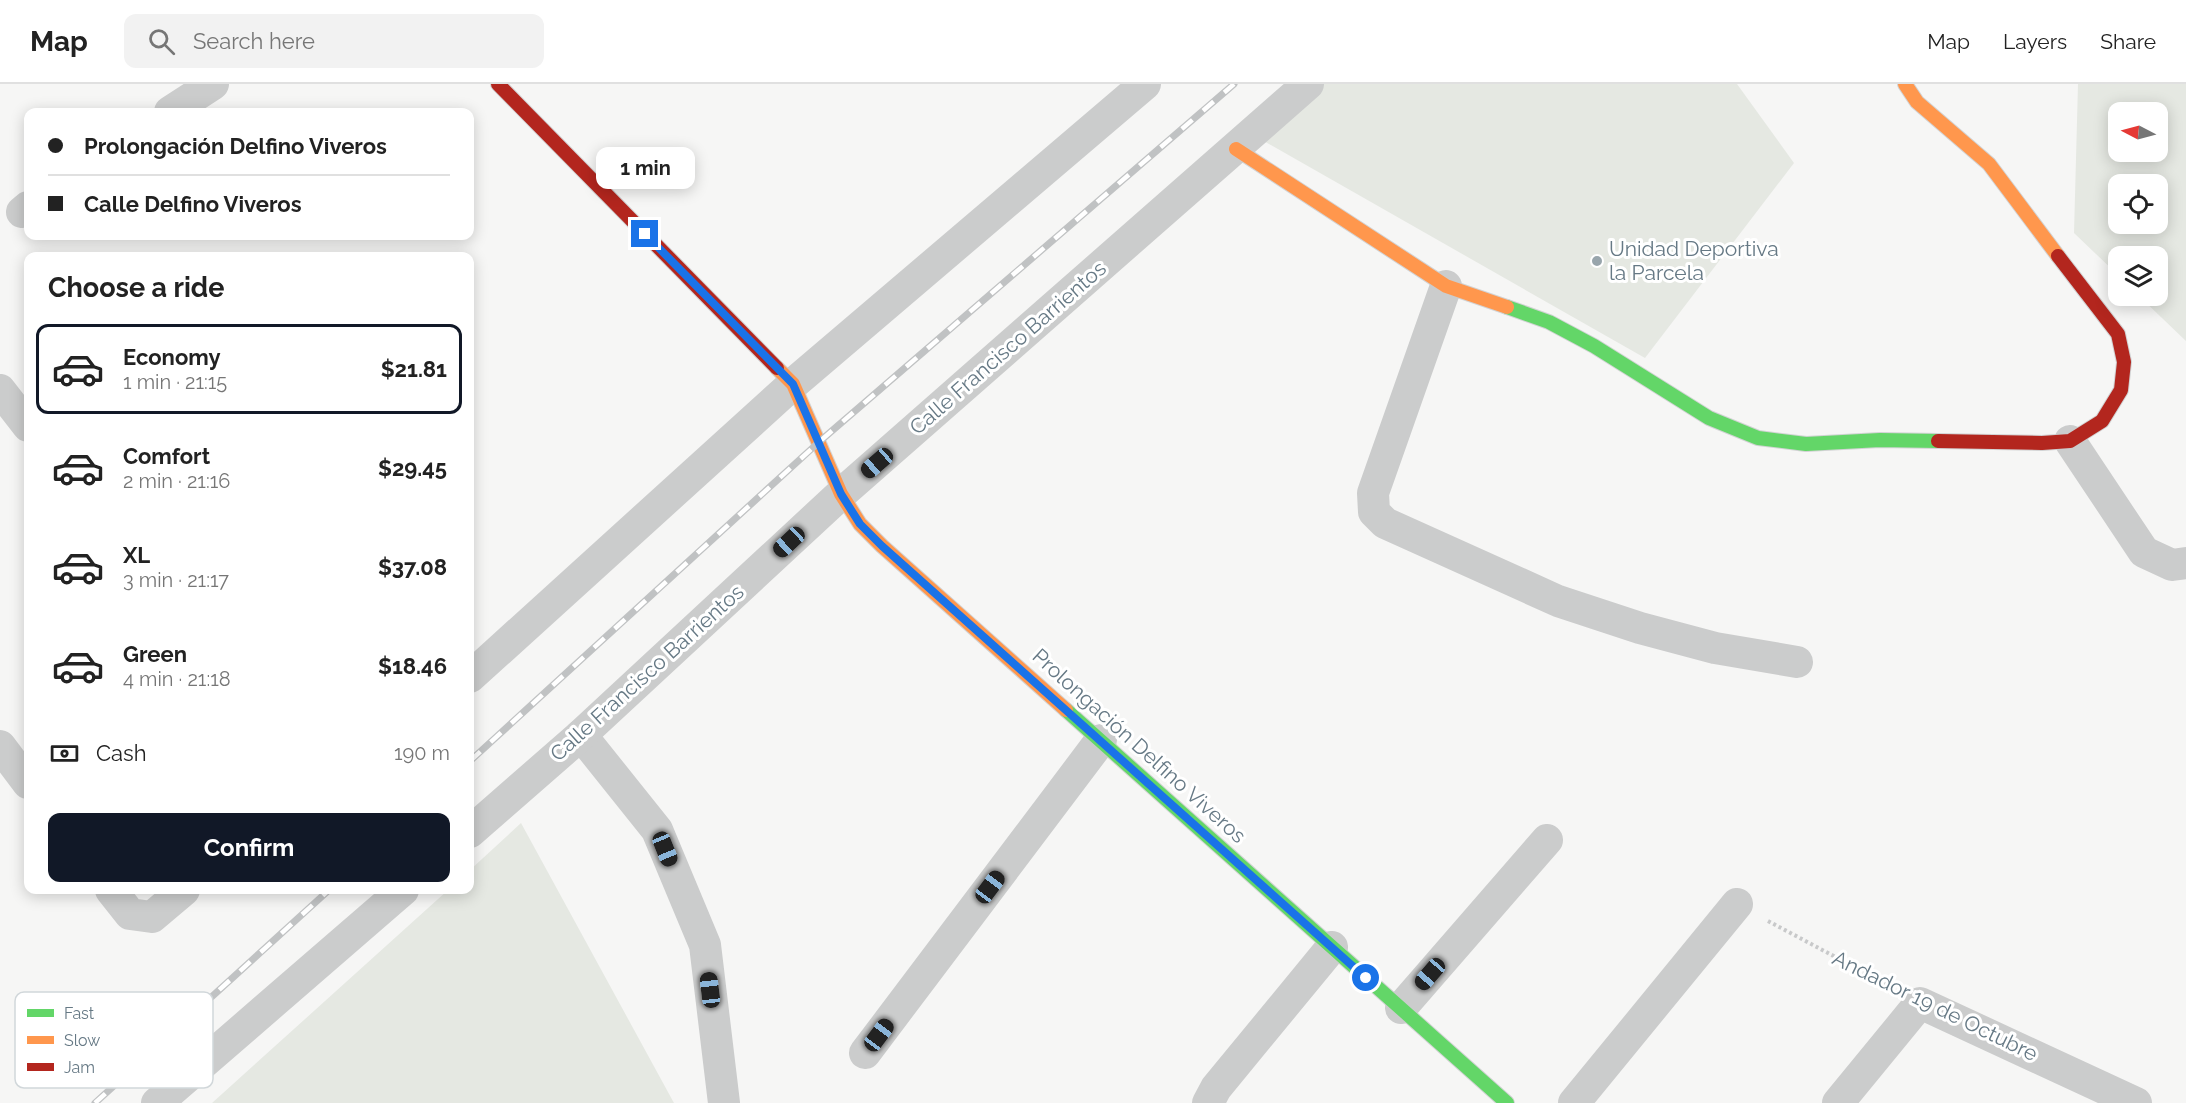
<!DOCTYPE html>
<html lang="en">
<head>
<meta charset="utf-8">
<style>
	body { margin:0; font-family:Raleway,sans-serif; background:#f2f2f2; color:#222; height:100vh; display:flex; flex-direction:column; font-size:22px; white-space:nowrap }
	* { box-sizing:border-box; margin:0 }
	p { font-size:20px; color:#767676 }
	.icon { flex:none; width:33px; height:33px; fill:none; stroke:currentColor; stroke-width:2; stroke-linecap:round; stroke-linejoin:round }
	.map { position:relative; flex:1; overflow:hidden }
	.drawer { position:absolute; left:24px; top:168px; width:450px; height:642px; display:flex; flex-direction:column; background:#fff; border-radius:12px; box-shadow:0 3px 15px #0003 }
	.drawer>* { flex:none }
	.banner { position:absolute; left:24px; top:24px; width:450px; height:132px; border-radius:12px; box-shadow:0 3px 15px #0003; display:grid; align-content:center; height:132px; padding:0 24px; background:#fff }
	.needle { width:39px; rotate:276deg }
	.controls { position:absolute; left:2108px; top:18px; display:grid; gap:12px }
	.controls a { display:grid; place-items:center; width:60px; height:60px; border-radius:12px; background:#fff; box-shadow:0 3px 15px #0003; font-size:30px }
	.end { position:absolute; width:27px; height:27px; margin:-14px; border:8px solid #1a73e8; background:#fff; box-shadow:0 0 0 3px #fff }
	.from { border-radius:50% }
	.bubble { position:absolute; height:42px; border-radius:12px; background:#fff; box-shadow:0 3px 15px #0003; font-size:20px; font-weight:700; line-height:42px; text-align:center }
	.car { position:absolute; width:18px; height:36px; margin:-18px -9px; border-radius:8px; box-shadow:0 0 4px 2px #0007; background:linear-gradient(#222 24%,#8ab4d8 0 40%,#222 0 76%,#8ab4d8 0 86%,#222 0) }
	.banner b { display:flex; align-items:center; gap:21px; height:57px; font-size:22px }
	.banner b+b { border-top:2px solid #e0e0e0 }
	.banner i { width:15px; height:15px; background:#222 }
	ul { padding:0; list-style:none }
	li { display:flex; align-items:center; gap:18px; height:90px; margin:0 12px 9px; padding:0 12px; border:3px solid transparent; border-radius:12px }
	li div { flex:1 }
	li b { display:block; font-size:22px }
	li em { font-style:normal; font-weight:700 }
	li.active { border-color:#111827 }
	li>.icon { width:54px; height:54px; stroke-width:1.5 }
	h2 { padding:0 24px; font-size:27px; line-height:72px }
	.pay { display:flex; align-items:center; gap:15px; height:66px; padding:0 24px; font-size:22px }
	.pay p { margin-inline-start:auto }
	.primary-button { display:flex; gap:12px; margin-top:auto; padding:12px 24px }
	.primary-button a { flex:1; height:69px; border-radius:12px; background:#111827; color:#fff; font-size:24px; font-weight:700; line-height:69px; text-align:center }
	header { display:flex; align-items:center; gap:36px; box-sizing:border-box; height:84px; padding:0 30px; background:#fff; border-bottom:2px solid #e0e0e0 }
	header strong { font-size:28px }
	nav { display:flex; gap:33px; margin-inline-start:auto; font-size:21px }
	.search { width:420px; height:54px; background:#f2f2f2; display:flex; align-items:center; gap:15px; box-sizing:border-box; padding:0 21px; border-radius:12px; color:#767676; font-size:22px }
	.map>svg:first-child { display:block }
	.green { fill:#e5e8e2; fill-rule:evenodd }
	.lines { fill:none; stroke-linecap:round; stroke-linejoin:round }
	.fast-casing { stroke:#d2d3d4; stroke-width:16 }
	.slow-casing { stroke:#d2d3d4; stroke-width:16 }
	.jam-casing { stroke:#d2d3d4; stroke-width:16 }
	.path { stroke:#c8c9ca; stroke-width:4; stroke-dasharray:3 3; stroke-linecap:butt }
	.street { stroke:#cbcccc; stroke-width:32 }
	.fast { stroke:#63d668; stroke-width:14 }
	.slow { stroke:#ff974d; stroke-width:14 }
	.jam { stroke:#b3261e; stroke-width:14 }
	.rail-casing { stroke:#c0c2c3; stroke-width:7 }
	.rail { stroke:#fff; stroke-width:4.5; stroke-dasharray:14; stroke-linecap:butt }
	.route { stroke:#1a73e8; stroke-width:8 }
	.poi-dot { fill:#98a5ac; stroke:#fff; stroke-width:2 }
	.labels { text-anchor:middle; stroke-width:6; stroke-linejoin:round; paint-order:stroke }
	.poi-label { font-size:21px; fill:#667985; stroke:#fff; text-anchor:start }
	.street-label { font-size:21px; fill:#667985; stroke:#fff }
	.key { fill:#fff; stroke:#d1d7da; stroke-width:1.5 }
	.key-label { font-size:16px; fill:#667985 }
</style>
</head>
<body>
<header>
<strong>Map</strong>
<div class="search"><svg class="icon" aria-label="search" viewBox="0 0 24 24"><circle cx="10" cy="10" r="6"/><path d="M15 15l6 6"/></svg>Search here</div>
<nav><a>Map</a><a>Layers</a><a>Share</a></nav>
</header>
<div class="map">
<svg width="2186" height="1019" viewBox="0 0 2186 1019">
	<rect width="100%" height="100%" fill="#f6f6f5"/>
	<g class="green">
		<path d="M1321,0h416l57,79 -149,195 -383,-218z"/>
		<path d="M2078,0h108v257l-47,-45h18v-40h-39v19l-44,-42zM2118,28h39v40h-39zM2118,100h39v40h-39z"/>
		<path d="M521,739l153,280h-462l236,-213h22v-20z"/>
	</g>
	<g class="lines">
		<defs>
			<g id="fast">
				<path d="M1507,223l42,15 45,24 115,72 49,20 48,6 74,-4 58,1"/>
				<path d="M1066,626l441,393"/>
			</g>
			<g id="slow">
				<path d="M1905,0l12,18 72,62 69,92"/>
				<path d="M1236,65l210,137 61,21"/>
				<path d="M777,284l16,16 48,110 19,30 22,22 184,164"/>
			</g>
			<g id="jam">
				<path d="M498,0l279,284"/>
				<path d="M1938,357l104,2 28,-2 32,-20 19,-31 3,-28 -6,-28 -60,-78"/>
			</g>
		</defs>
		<use href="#fast" class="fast-casing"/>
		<use href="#slow" class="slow-casing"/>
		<use href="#jam" class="jam-casing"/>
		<path class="path" d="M1768,837l120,64"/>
		<g class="street">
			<path d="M170,28l43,-28"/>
			<path d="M22,128l6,-5"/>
			<path d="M1446,202l-73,207 1,19 11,11 173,78 82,27 75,20 82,14"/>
			<path d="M0,306l28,36"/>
			<path d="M2070,357l74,111 28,13 14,-2"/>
			<path d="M470,593l323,-293 352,-300"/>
			<path d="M581,651l76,95 48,115 19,158"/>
			<path d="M0,662l28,37"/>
			<path d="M470,748l111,-97 260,-241 467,-410"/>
			<path d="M111,806l19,24 22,3 32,-27"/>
			<path d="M1401,924l146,-168"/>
			<path d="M865,969l236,-313"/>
			<path d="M157,1019l246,-213"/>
			<path d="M1208,1019l8,-15 116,-141"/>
			<path d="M1574,1019l163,-199"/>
			<path d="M1838,1019l82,-100 216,100"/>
		</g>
		<use href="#fast" class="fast"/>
		<use href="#slow" class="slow"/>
		<use href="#jam" class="jam"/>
		<defs>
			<g id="rail">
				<path d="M470,677l349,-319 415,-358"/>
				<path d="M95,1019l234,-213"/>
			</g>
		</defs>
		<use href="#rail" class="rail-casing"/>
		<use href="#rail" class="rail"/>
	</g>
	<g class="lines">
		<path class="route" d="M645,150l148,150 48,110 19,30 22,22 484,432"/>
	</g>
	<circle class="poi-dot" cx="1597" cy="177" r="6"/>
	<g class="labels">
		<g class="poi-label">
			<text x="1609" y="172">Unidad Deportiva<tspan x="1609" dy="24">la Parcela</tspan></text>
		</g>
		<g class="street-label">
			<text transform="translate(1008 264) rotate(-41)" y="7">Calle Francisco Barrientos</text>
			<text transform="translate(647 589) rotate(-42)" y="7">Calle Francisco Barrientos</text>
			<text transform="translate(1139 662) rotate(42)" y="7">Prolongación Delfino Viveros</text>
			<text transform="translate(1935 922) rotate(26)" y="7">Andador 19 de Octubre</text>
		</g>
	</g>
	<rect x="15" y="908" width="198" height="96" rx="9" class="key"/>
	<rect x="27" y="925" width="27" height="8" fill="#63d668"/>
	<rect x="27" y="952" width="27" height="8" fill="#ff974d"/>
	<rect x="27" y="979" width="27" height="8" fill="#b3261e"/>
	<g class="key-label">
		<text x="64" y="935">Fast</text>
		<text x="64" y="962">Slow</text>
		<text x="64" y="989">Jam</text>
	</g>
</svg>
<div class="controls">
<a><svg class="needle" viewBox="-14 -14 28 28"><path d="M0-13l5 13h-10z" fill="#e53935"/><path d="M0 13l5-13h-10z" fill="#767676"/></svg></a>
<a><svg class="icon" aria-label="locate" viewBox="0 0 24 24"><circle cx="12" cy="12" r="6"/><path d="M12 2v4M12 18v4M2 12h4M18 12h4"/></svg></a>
<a><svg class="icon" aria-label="layers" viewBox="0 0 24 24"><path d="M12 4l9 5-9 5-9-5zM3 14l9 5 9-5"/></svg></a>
</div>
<i class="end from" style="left:1366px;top:894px"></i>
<i class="end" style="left:645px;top:150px"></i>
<div class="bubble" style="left:596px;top:63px;width:99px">1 min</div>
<i class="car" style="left:877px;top:379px;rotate:229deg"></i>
<i class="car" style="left:789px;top:458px;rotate:227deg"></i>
<i class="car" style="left:665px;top:765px;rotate:158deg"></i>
<i class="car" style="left:990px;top:803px;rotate:37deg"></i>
<i class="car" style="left:1430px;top:890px;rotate:221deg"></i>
<i class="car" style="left:710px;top:906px;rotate:353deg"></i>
<i class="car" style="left:879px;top:951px;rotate:37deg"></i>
<div class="banner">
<b><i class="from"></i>Prolongación Delfino Viveros</b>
<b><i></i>Calle Delfino Viveros</b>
</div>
<section class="drawer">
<h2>Choose a ride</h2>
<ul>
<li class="active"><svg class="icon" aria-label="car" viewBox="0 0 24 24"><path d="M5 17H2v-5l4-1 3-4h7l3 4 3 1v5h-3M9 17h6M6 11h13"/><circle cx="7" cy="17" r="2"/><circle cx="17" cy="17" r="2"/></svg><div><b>Economy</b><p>1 min · 21:15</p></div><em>$21.81</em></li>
<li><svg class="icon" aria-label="car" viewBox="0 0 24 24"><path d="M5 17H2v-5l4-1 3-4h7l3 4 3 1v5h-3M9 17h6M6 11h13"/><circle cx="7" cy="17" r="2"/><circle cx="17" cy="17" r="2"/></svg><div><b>Comfort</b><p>2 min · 21:16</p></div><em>$29.45</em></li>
<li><svg class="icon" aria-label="car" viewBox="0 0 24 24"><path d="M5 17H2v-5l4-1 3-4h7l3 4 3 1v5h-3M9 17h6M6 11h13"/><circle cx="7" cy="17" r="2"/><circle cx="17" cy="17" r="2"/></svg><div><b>XL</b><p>3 min · 21:17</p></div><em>$37.08</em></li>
<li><svg class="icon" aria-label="car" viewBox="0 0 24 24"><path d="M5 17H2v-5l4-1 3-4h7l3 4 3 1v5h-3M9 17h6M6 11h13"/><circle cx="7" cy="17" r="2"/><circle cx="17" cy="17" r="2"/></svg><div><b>Green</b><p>4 min · 21:18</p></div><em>$18.46</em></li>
</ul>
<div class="pay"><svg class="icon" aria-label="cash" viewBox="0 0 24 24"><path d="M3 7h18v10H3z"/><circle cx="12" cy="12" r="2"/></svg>Cash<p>190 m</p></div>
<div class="primary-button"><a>Confirm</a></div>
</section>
</div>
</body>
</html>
